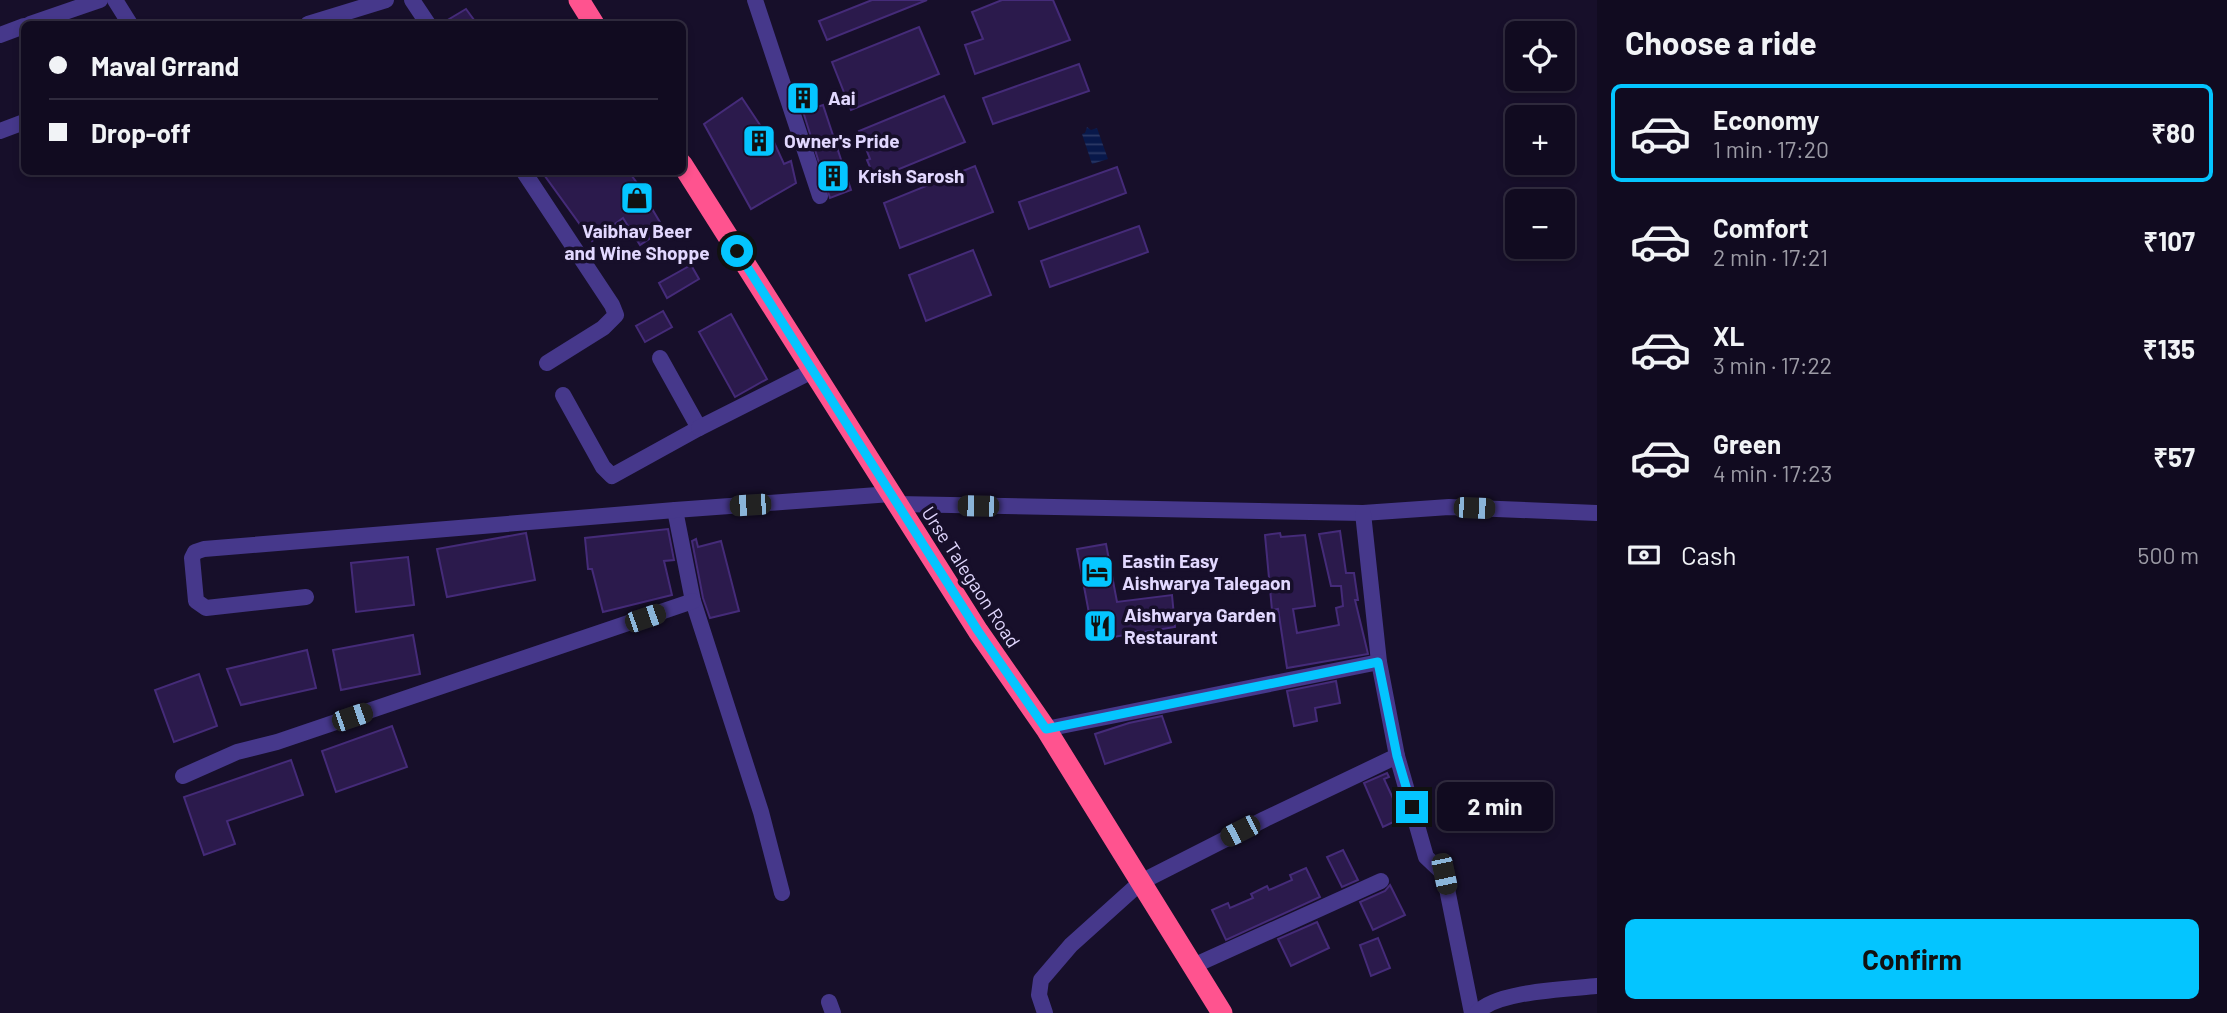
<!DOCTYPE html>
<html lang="en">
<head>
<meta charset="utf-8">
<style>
	body { margin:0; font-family:Barlow,sans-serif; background:#1a1429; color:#f1f3f6; height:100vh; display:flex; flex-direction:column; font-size:26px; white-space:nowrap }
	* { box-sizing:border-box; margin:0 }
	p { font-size:23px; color:#9c9ba5 }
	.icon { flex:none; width:38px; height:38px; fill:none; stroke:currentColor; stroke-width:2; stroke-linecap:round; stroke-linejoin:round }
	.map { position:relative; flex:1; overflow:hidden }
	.details { display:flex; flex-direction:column; background:#110b20; width:630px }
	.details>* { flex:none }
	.guide { position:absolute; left:21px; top:21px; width:665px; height:154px; border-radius:10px; box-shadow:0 4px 10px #0003,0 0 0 2px #302b3e; display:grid; align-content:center; height:154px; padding:0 28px; background:#110b20 }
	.buttons { position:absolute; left:1505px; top:21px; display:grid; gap:14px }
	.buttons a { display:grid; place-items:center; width:70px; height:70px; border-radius:10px; background:#110b20; box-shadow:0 4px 10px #0003,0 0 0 2px #302b3e; font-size:35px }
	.end { position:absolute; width:32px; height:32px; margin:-16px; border:9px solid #04c5ff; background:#111; box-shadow:0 0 0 4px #111 }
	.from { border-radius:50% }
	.bubble { position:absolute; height:49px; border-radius:10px; background:#110b20; box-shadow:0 4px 10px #0003,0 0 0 2px #302b3e; font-size:23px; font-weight:700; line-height:49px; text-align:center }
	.car { position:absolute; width:21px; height:42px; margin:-21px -10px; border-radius:9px; box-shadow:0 0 5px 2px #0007; background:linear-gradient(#222 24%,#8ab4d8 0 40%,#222 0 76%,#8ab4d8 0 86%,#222 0) }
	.guide b { display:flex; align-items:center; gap:24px; height:66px; font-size:26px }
	.guide b+b { border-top:2px solid #302b3e }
	.guide i { width:18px; height:18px; background:#f1f3f6 }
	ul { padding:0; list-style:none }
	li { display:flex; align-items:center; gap:21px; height:98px; margin:0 14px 10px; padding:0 14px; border:4px solid transparent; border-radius:10px }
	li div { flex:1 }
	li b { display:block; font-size:26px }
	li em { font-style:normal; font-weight:700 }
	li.on { border-color:#04c5ff }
	li>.icon { width:63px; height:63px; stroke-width:1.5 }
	h2 { padding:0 28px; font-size:32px; line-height:84px }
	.pay { display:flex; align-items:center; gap:18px; height:77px; padding:0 28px; font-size:26px }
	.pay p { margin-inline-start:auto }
	.button { display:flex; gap:14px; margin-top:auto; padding:14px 28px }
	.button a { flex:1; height:80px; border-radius:10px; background:#04c5ff; color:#111; font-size:28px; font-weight:700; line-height:80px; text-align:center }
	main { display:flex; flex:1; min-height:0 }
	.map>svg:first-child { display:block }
	.water { fill:url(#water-rules) }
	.building { fill:#2b1a4c; stroke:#452b79; stroke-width:2 }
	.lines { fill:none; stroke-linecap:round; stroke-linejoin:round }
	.minor { stroke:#46388b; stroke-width:16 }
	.highway { stroke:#ff538f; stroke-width:21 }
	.route { stroke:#04c5ff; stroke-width:9 }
	.labels { text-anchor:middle; stroke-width:7; stroke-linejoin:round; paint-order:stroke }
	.poi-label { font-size:19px; font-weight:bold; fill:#e2d8ff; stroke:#170f2a; text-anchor:start }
	.street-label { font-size:19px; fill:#e2d8ff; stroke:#170f2a }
</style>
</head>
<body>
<main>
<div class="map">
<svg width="1597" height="1013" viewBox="0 0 1597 1013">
	<defs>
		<pattern id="water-rules" width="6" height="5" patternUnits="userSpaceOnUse" patternTransform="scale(1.75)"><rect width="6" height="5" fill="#08184a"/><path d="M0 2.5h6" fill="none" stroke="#2c3965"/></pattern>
	</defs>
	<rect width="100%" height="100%" fill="#170f2a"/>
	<path class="water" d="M1087,127l4,3 6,-2 11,31 -16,5 -10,-30 3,-1z"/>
	<g class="building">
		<path d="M872,0h55l-100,40 -8,-19z"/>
		<path d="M1002,0h51l17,40 -95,34 -10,-29 18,-6 -11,-27z"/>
		<path d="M466,9l11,15h-36z"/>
		<path d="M919,27l20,47 -88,36 -19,-48z"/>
		<path d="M1079,64l10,27 -96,33 -10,-26z"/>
		<path d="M808,88l6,20 9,-3 28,85 -21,8 -33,-106z"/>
		<path d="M944,96l21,46 -90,37 -8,-19 3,-1 -11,-28z"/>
		<path d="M742,98l22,33 4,-2 16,35 7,-3 5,22 -45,26 -47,-85z"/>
		<path d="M975,166l18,46 -93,36 -16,-45z"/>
		<path d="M1117,167l9,26 -97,36 -10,-27z"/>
		<path d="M542,172h87l21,29 -2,1 16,27 -24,16 -17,-27 -31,23z"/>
		<path d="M1139,226l9,26 -98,35 -9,-26z"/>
		<path d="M973,250l18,45 -65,26 -17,-46z"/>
		<path d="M691,265l8,14 -32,19 -8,-15z"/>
		<path d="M663,311l9,16 -27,15 -9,-16z"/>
		<path d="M731,314l36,65 -32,18 -36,-65z"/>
		<path d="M668,529l6,31 -10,1 8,34 -69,17 -11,-43h-4l-3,-31z"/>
		<path d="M1340,531l6,42h8l4,27h-3l13,54 -81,14 -9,-59 -6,1 -7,-75 15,-2 1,4 24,-2 10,71 -22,3 4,24 42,-8 -3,-17 7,-2 -2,-20h-10l-12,-52z"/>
		<path d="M526,533l9,47 -88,17 -10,-48z"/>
		<path d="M696,539l2,8 23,-6 18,70 -29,7 -7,-20 -11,-57z"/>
		<path d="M1106,544l11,58 55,-7 3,32 -81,13 -17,-91z"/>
		<path d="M408,557l6,48 -58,7 -5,-49z"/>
		<path d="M413,635l7,39 -79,16 -8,-40z"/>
		<path d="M307,650l9,38 -75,17 -14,-36z"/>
		<path d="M199,674l18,52 -43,16 -19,-52z"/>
		<path d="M1336,681l4,22 -25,5 2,13 -23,5 -7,-35z"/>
		<path d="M1162,716l9,26 -66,22 -10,-30 34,-11z"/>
		<path d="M392,726l15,41 -71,25 -14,-41z"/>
		<path d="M291,760l12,35 -76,26 8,23 -31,11 -20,-58z"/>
		<path d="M1387,773l2,4 -5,2 18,39 -19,9 -19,-44z"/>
		<path d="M1343,850l15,30 -16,7 -15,-30z"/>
		<path d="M1306,868l14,29 -94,43 -14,-30 16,-7 2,5 23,-10 -2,-4 16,-8 2,4 23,-10 -2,-5z"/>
		<path d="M1390,885l15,30 -32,15 -13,-28 25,-11z"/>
		<path d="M1317,922l12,26 -38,18 -13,-27z"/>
		<path d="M1378,938l12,30 -19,8 -11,-31z"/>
	</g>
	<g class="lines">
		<g class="minor">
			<path d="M115,0l15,24"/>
			<path d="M412,0l16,24"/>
			<path d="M755,0l65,196"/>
			<path d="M30,24l70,-24"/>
			<path d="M308,24l78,-24"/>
			<path d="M0,35l24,-9"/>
			<path d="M0,131l24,-9"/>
			<path d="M524,172l88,133 4,10 -13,13 -56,35"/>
			<path d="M563,395l40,72 9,9 87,-48 -39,-70"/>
			<path d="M699,428l113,-57"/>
			<path d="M897,504l466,9 86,-6 148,6"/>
			<path d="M675,510l18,91 68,211 21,81"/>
			<path d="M1363,513l16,149 18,94 29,101 18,17 28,139"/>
			<path d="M306,597l-100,11 -10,-7 -4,-43 3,-6 9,-3 471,-39 216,-16"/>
			<path d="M1046,729l333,-67"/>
			<path d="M183,776l54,-24 40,-10 416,-141"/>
			<path d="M1193,966l188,-85"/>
			<path d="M829,1002l4,11"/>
			<path d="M1045,1013l-6,-18 2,-15 30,-35 70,-63 124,-63 132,-63"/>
			<path d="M1477,1013c18,-22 91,-24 120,-27"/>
		</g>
		<g class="highway">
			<path d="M579,0l15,24"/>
			<path d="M682,164l296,467 68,98 176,284"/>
		</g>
	</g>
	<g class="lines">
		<path class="route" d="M737,251l241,380 68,98 332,-67 19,94 15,51"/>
	</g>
	<defs>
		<symbol id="building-square" viewBox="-11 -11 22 22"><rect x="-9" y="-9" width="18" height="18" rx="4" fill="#04c5ff" stroke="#170f2a"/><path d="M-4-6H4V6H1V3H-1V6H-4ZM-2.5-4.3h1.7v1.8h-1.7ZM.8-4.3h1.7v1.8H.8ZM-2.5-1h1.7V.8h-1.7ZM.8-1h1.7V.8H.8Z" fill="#111"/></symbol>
		<symbol id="shop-square" viewBox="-11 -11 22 22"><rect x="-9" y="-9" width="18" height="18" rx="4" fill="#04c5ff" stroke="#170f2a"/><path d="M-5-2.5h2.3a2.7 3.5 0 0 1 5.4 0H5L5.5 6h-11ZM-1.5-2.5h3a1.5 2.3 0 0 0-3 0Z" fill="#111"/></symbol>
		<symbol id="hotel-square" viewBox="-11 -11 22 22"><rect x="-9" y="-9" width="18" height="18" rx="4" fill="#04c5ff" stroke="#170f2a"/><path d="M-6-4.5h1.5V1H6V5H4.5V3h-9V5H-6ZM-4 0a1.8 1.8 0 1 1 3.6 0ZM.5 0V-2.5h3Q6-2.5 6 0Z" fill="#111"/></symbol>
		<symbol id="restaurant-square" viewBox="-11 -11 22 22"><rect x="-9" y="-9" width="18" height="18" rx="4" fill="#04c5ff" stroke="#170f2a"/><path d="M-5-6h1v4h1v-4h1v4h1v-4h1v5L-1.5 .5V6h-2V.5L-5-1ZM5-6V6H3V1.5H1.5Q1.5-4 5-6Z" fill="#111"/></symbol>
	</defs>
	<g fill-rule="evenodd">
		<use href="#building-square" x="784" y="79" width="38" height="38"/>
		<use href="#building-square" x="740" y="122" width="38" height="38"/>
		<use href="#building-square" x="814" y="157" width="38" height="38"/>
		<use href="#shop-square" x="618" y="179" width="38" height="38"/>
		<use href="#hotel-square" x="1078" y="553" width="38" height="38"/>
		<use href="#restaurant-square" x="1081" y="607" width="38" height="38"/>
	</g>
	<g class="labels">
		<g class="poi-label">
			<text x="828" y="105">Aai</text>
			<text x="784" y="148">Owner's Pride</text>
			<text x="858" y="183">Krish Sarosh</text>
			<text x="637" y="238" text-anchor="middle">Vaibhav Beer<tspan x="637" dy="22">and Wine Shoppe</tspan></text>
			<text x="1122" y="568">Eastin Easy<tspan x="1122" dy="22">Aishwarya Talegaon</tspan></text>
			<text x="1124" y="622">Aishwarya Garden<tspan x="1124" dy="22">Restaurant</tspan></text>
		</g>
		<g class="street-label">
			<text transform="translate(971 577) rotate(57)" y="7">Urse Talegaon Road</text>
		</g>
	</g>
</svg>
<div class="buttons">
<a><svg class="icon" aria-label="locate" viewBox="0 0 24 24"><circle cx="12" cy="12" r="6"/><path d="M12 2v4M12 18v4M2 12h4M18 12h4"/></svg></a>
<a>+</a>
<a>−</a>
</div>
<i class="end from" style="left:737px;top:251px"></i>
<i class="end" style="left:1412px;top:807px"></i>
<div class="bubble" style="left:1437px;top:782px;width:116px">2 min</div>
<i class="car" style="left:750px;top:505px;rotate:266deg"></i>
<i class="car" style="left:978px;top:506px;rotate:271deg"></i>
<i class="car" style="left:1474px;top:508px;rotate:92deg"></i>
<i class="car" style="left:645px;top:618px;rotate:71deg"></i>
<i class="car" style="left:352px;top:717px;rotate:71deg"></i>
<i class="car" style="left:1240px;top:831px;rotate:243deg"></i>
<i class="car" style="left:1444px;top:874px;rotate:168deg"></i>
<div class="guide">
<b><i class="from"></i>Maval Grrand</b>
<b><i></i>Drop-off</b>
</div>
</div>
<section class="details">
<h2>Choose a ride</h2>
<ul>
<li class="on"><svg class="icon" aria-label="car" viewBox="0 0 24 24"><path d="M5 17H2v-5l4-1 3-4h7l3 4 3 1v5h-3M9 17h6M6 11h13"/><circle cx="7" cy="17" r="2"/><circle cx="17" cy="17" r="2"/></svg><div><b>Economy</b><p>1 min · 17:20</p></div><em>₹80</em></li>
<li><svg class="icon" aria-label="car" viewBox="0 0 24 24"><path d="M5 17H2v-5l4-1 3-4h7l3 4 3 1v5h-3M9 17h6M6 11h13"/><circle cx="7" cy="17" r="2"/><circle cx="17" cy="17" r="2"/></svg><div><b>Comfort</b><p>2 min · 17:21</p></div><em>₹107</em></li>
<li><svg class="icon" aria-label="car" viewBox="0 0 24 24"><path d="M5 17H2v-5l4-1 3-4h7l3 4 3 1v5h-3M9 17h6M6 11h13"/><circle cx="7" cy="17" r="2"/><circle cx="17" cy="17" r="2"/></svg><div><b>XL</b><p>3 min · 17:22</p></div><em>₹135</em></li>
<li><svg class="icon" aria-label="car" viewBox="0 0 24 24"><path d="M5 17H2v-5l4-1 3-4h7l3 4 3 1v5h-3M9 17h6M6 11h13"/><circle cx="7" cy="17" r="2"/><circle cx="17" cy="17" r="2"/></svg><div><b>Green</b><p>4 min · 17:23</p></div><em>₹57</em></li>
</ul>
<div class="pay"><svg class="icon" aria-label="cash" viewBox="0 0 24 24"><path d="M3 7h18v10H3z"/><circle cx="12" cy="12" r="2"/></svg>Cash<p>500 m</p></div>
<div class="button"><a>Confirm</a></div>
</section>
</main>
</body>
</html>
